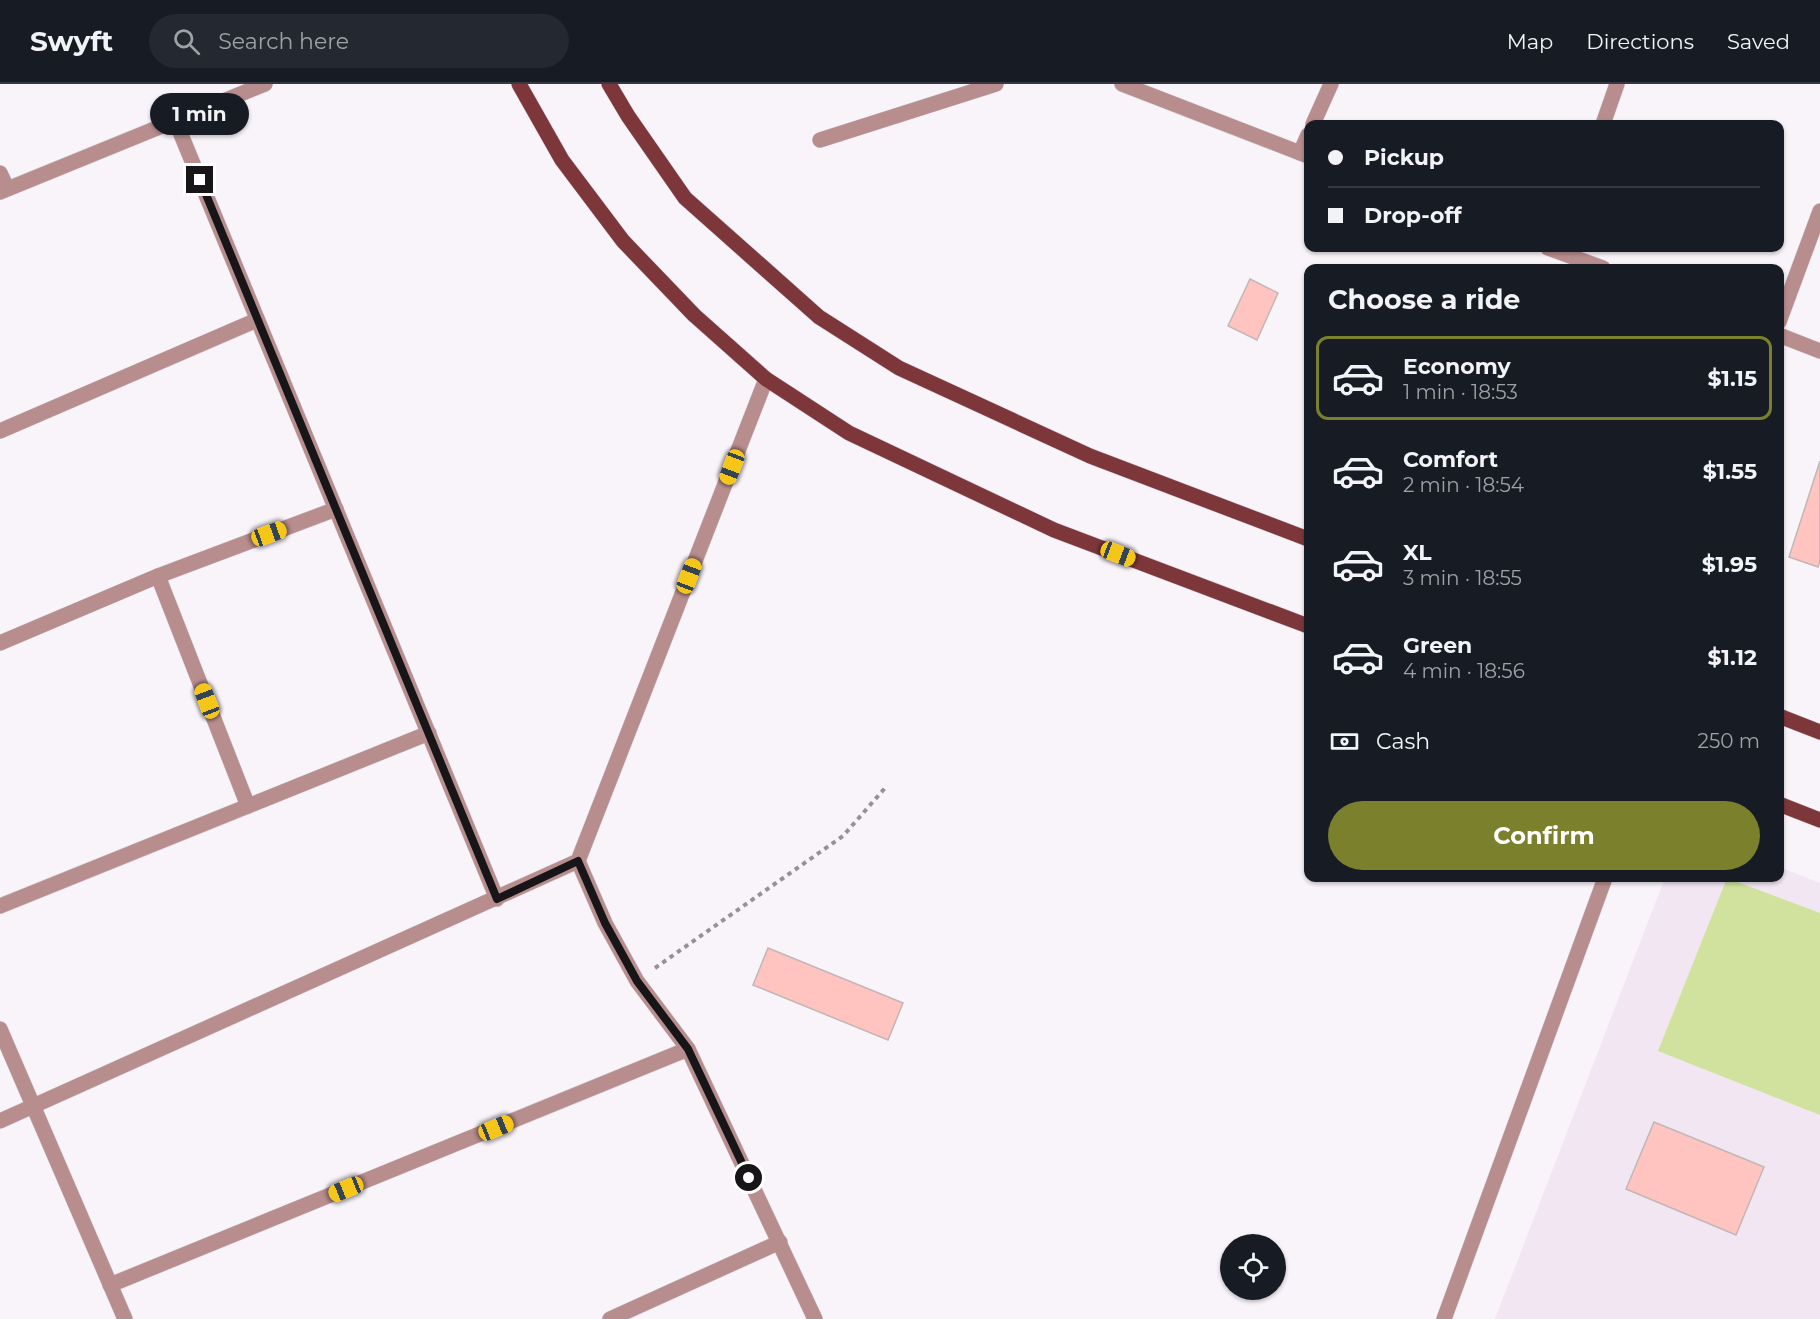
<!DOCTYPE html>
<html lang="en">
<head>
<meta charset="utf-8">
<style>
	body { margin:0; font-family:Montserrat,sans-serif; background:#242831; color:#f1f3f6; height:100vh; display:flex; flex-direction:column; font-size:22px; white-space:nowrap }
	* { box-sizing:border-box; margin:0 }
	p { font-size:20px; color:#9ea1a6 }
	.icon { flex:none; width:33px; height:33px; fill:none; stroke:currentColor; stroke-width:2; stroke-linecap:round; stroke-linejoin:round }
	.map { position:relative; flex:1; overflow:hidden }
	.details { position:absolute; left:1304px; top:180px; width:480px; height:618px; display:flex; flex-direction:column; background:#171b24; border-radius:12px; box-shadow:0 2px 4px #0004 }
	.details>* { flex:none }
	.banner { position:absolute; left:1304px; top:36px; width:480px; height:132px; border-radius:12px; box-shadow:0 2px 4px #0004; display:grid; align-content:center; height:132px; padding:0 24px; background:#171b24 }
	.controls { position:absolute; left:1220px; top:1150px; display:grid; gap:12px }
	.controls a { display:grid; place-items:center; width:66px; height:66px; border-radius:50%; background:#171b24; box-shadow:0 2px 4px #0004; font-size:30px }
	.end { position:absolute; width:27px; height:27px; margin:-14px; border:8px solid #171517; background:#fff; box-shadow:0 0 0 3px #fff }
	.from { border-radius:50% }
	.bubble { position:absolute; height:42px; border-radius:21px; background:#171b24; box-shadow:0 2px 4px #0004; font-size:20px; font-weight:700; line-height:42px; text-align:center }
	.car { position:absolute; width:18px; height:36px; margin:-18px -9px; border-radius:8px; box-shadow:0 0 4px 2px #0007; background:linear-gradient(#f5c518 24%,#345 0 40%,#f5c518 0 76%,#345 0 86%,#f5c518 0) }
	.banner b { display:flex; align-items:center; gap:21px; height:57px; font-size:22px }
	.banner b+b { border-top:2px solid #363941 }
	.banner i { width:15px; height:15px; background:#f1f3f6 }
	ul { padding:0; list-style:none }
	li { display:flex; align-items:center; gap:18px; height:84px; margin:0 12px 9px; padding:0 12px; border:3px solid transparent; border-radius:12px }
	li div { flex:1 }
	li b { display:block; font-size:22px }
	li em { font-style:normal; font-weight:700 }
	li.on { border-color:#7a802b }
	li>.icon { width:54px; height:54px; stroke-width:1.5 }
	h2 { padding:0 24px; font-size:27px; line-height:72px }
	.pay { display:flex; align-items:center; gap:15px; height:66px; padding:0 24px; font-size:22px }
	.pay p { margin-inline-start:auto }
	.primary-button { display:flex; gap:12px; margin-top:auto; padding:12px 24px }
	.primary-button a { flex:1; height:69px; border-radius:36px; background:#7a802b; color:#fff; font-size:24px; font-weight:700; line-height:69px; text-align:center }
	header { display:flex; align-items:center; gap:36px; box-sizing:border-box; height:84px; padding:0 30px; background:#171b24; border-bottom:2px solid #363941 }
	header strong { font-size:28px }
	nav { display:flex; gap:33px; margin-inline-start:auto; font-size:21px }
	.search { width:420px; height:54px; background:#242831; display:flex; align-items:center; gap:15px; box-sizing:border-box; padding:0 21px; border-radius:33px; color:#9ea1a6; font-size:22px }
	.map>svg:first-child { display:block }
	.built { fill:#f2e6f3 }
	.green { fill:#d1e29e }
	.building { fill:#ffc3c0; stroke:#c1b7b6; stroke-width:1.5 }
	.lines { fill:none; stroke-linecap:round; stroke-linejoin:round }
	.minor-casing { stroke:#d5cfd6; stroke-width:16 }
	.major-casing { stroke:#d5cfd6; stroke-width:16 }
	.path { stroke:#969196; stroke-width:4; stroke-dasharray:4.5 4.5; stroke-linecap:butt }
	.minor { stroke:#b88d8d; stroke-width:15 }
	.major { stroke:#7d373b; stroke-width:15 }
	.route { stroke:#171517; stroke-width:8 }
</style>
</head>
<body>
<header>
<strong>Swyft</strong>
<div class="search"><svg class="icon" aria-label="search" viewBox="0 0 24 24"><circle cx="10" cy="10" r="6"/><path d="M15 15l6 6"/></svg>Search here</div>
<nav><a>Map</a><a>Directions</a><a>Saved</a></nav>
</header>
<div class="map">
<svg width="1820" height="1235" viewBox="0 0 1820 1235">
	<rect width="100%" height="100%" fill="#f9f3fa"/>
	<path class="built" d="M1779,783l41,16v436h-325l170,-441h114z"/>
	<path class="green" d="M1727,794l93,35v202l-162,-64z"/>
	<g class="building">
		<path d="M1250,195l28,14 -21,47 -29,-14z"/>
		<path d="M1820,377v100l-2,6 -29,-10z"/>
		<path d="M768,864l135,55 -15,37 -135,-55z"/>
		<path d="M1654,1038l110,45 -28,68 -110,-46z"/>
	</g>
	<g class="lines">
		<defs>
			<g id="minor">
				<path d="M1122,0l186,72"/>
				<path d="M175,36l322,779"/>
				<path d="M1313,40l18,-40"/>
				<path d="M1603,40l14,-40"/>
				<path d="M820,56l176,-56"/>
				<path d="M1300,69l8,-18"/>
				<path d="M0,89l7,15"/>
				<path d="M0,108l265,-108"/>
				<path d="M1548,164l55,20"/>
				<path d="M1779,238l41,-111"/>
				<path d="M1779,251l41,16"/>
				<path d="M0,347l257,-111"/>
				<path d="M158,492l90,230"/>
				<path d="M0,559l158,-67 178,-67"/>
				<path d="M578,777l27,62 32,58 51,68 127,270"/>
				<path d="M0,822l429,-173"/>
				<path d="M0,945l125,290"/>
				<path d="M0,1037l578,-260 188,-482"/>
				<path d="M110,1201l578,-236"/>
				<path d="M610,1235l170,-77"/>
				<path d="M1444,1235l161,-441"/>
			</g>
			<g id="major">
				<path d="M519,0l43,76 61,81 71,74 72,64 83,54 205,97 254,96"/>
				<path d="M609,0l19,32 57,82 134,119 80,51 191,88 218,83"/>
				<path d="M1779,632l41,16"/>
				<path d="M1779,720l41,16"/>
			</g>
		</defs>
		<use href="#minor" class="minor-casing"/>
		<use href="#major" class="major-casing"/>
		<path class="path" d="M655,884l188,-132 42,-48"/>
		<use href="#minor" class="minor"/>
		<use href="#major" class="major"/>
	</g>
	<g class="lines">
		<path class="route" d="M200,96l297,719 81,-38 27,62 32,58 51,68 61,129"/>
	</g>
</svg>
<div class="controls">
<a><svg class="icon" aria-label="locate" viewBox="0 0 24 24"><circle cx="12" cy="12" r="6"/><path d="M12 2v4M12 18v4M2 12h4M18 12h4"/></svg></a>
</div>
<i class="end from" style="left:749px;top:1094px"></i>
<i class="end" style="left:200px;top:96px"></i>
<div class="bubble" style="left:150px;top:9px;width:99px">1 min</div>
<i class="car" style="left:732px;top:383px;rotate:201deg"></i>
<i class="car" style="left:269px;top:450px;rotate:70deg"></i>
<i class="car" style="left:1118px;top:470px;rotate:111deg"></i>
<i class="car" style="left:689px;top:492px;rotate:21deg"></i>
<i class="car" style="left:207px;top:617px;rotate:339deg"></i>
<i class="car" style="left:496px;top:1044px;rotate:68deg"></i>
<i class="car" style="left:346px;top:1105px;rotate:248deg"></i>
<div class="banner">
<b><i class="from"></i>Pickup</b>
<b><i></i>Drop-off</b>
</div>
<section class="details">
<h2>Choose a ride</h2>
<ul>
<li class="on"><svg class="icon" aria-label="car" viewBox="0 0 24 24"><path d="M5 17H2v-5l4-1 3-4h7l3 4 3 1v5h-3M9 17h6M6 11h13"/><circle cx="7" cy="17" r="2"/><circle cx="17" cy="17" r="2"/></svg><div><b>Economy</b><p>1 min · 18:53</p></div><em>$1.15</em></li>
<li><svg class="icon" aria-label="car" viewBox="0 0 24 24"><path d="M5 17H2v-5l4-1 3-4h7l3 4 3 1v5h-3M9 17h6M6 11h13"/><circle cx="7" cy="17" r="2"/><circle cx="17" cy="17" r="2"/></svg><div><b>Comfort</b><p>2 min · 18:54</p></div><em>$1.55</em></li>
<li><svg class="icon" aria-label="car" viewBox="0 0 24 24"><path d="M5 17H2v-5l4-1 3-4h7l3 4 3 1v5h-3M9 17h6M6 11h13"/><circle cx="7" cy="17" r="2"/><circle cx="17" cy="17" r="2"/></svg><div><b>XL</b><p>3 min · 18:55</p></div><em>$1.95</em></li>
<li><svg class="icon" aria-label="car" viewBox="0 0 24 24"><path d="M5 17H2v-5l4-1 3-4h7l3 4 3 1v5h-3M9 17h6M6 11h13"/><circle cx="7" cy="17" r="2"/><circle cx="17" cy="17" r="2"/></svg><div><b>Green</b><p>4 min · 18:56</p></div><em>$1.12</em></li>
</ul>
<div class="pay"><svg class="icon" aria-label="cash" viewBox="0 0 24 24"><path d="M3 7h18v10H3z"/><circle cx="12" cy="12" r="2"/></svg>Cash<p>250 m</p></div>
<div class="primary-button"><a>Confirm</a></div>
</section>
</div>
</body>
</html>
